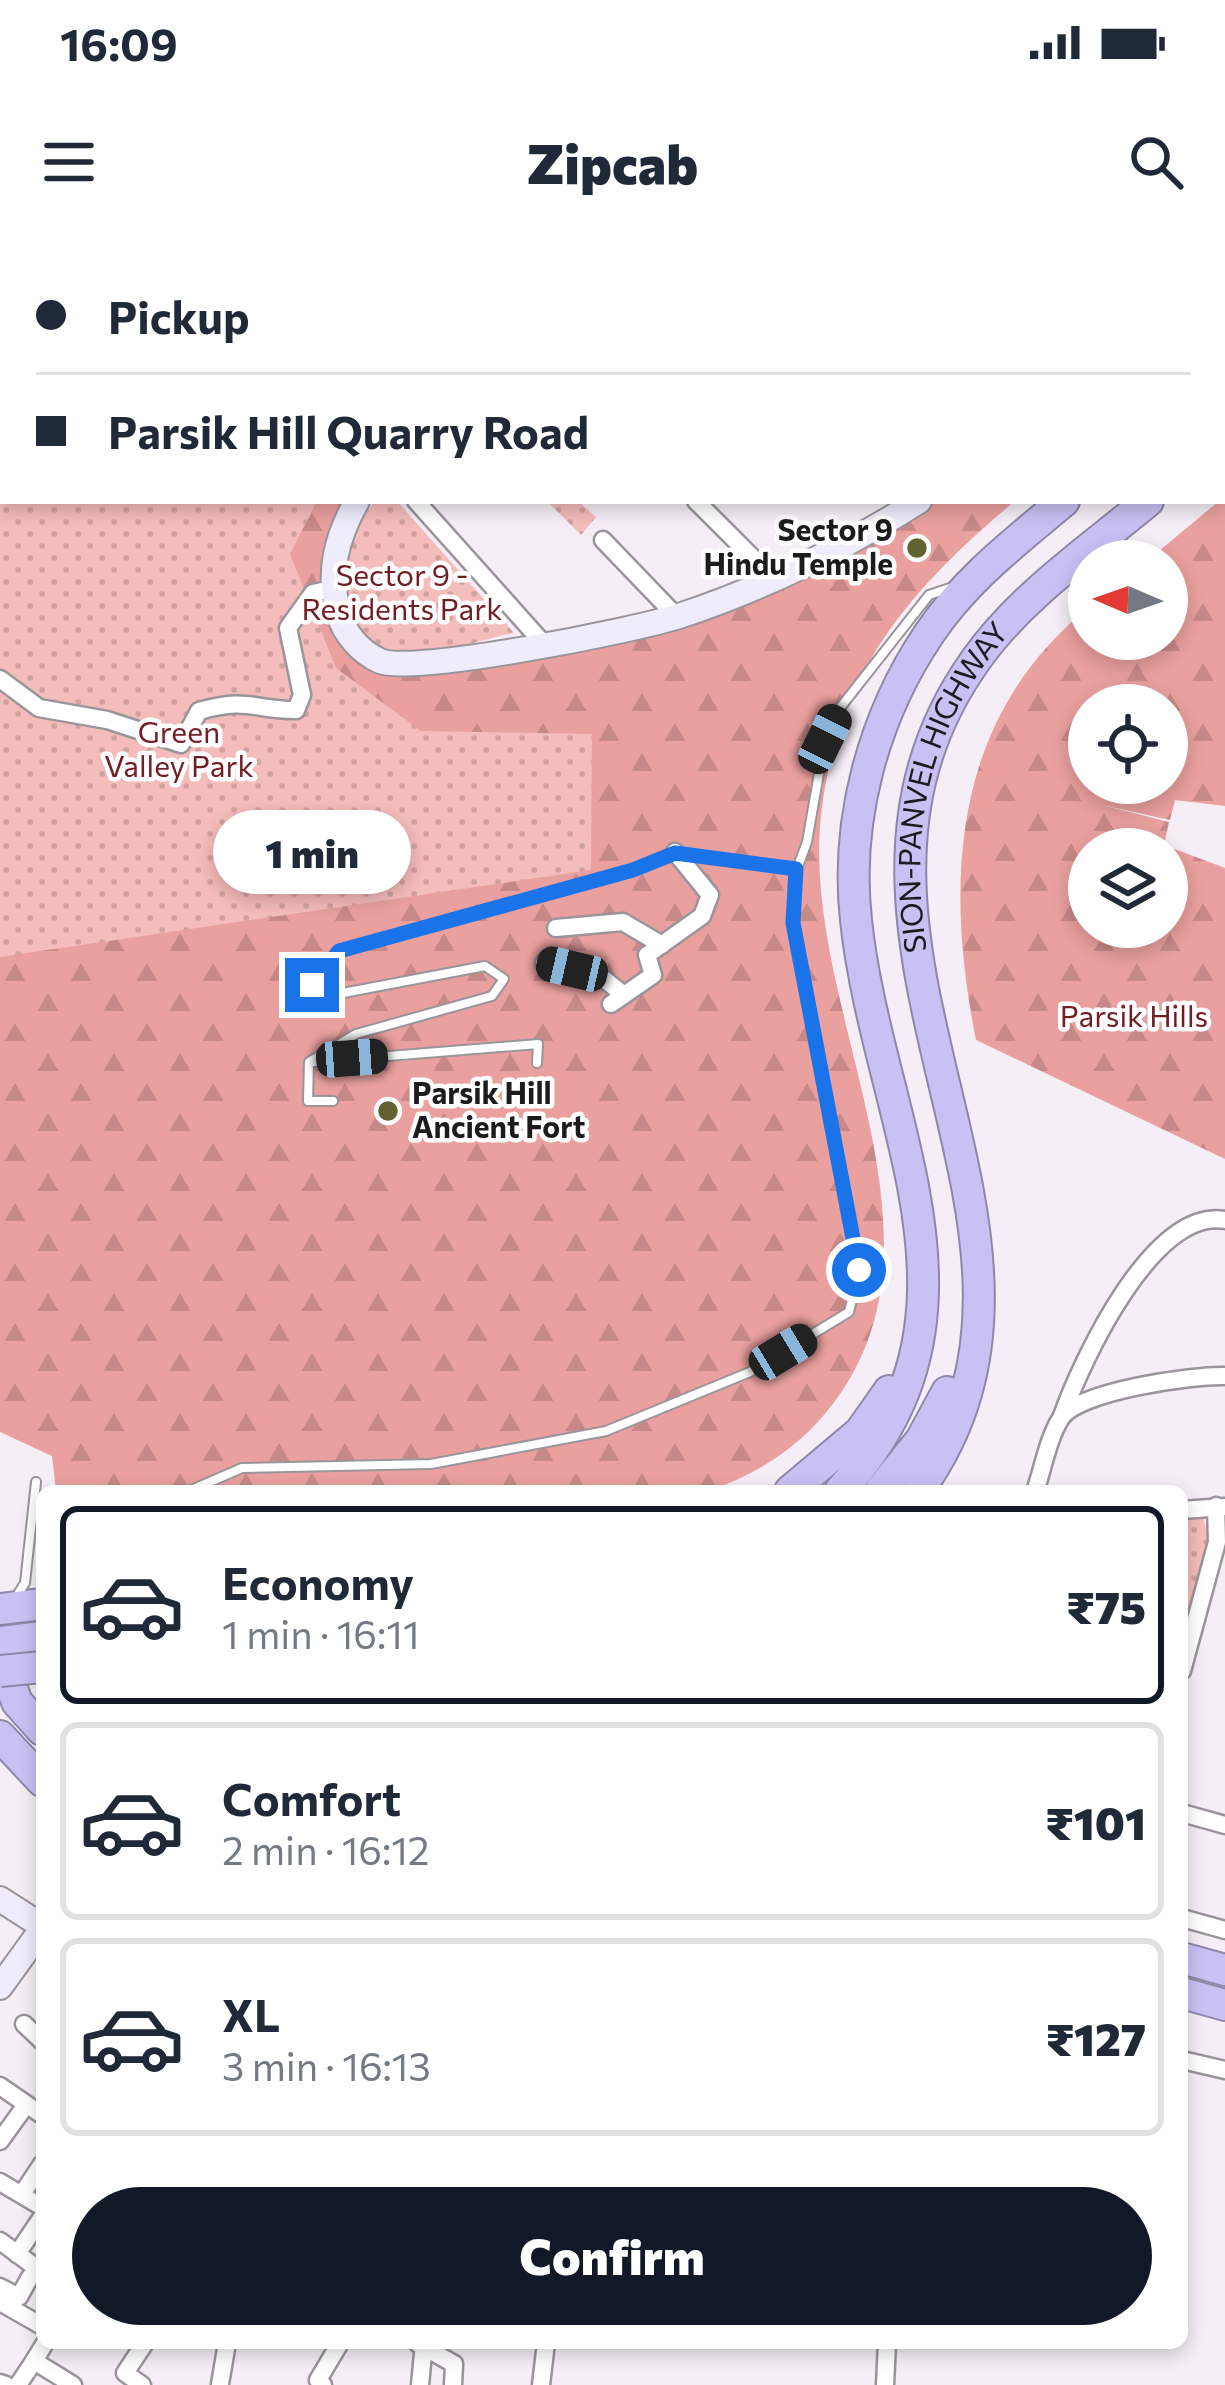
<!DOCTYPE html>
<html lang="en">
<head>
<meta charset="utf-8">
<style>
	body { margin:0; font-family:Commissioner,sans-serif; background:#f2f2f3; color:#1f2937; height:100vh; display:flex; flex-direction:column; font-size:45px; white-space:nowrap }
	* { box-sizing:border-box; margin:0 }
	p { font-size:39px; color:#747a83 }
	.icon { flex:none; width:66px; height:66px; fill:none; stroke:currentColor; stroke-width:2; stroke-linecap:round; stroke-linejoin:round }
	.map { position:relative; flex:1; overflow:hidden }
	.sheet { position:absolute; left:36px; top:1245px; width:1152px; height:864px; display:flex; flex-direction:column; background:#fff; border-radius:18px; box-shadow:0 6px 18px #0003 }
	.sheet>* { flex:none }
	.banner { position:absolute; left:0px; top:0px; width:1227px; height:264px; box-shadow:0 6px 18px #0003; display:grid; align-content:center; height:264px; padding:0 36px; background:#fff }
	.needle { width:78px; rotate:272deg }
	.buttons { position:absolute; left:1068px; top:300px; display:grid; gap:24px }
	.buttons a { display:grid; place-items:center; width:120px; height:120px; border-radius:50%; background:#fff; box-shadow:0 6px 18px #0003; font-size:60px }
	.end { position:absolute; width:54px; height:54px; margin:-27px; border:15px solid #1a73e8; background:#fff; box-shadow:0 0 0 6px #fff }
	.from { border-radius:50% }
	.bubble { position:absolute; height:84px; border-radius:42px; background:#fff; box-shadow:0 6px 18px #0003; font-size:39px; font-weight:800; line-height:84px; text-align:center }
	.car { position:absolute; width:36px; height:72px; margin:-36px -18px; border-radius:15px; box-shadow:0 0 9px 3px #0007; background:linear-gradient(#222 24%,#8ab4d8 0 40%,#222 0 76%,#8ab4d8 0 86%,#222 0) }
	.banner b { display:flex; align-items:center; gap:42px; height:114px; font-size:45px }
	.banner b+b { border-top:3px solid #e0e1e3 }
	.banner i { width:30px; height:30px; background:#1f2937 }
	ul { padding:21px 0 0; list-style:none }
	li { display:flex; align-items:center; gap:36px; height:198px; margin:0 24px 18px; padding:0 12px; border:6px solid #e0e1e3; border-radius:18px }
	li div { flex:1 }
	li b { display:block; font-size:45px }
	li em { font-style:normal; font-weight:800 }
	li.selected { border-color:#111827 }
	li>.icon { width:108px; height:108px; stroke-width:1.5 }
	.cta { display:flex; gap:24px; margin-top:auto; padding:24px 36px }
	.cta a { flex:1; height:138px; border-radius:72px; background:#111827; color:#fff; font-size:48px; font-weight:800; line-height:138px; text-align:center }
	.status { display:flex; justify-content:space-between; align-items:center; height:84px; padding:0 60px; background:#fff; direction:ltr }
	.status svg { height:33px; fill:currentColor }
	header { display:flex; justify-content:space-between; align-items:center; height:156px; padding:0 36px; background:#fff; font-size:54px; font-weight:800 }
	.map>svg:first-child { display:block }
	.forest { fill:url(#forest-firs); fill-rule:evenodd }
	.park { fill:url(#park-dots) }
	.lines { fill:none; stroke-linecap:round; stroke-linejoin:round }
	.lane-casing { stroke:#9a949b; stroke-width:12 }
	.street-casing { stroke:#9a949b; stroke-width:21 }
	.secondary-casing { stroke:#9a949b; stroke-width:28 }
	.highway-casing { stroke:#8d87a9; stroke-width:34 }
	.lane { stroke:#fff; stroke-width:8 }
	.street { stroke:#fff; stroke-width:16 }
	.secondary { stroke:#efecfc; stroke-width:24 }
	.highway { stroke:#c9c1f4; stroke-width:30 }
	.highway-bridge-casing { stroke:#8d87a9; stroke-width:34; stroke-linecap:butt }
	.highway-bridge { stroke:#c9c1f4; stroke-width:30 }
	.route { stroke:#1a73e8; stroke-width:15 }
	.poi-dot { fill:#61622f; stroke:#fefefe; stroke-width:4.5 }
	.labels { text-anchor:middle; stroke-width:9; stroke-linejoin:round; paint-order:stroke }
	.poi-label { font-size:30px; font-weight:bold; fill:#1d1b1e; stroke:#fefefe; text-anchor:end }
	.park-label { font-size:30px; fill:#711d24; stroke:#fefefe }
	.street-label { font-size:30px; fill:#1d1b1e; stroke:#fefefe }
</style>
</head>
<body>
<div class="status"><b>16:09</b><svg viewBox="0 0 49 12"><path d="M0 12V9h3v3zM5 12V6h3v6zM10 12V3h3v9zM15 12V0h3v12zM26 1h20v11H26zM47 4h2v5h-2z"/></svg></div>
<header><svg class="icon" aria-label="menu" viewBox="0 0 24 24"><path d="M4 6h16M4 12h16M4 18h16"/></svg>Zipcab<svg class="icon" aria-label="search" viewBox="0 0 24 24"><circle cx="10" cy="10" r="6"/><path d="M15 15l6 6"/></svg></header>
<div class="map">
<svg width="1225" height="2145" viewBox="0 0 1225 2145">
	<defs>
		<pattern id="forest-firs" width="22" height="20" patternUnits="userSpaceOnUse" patternTransform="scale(3)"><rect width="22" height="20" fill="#e9a09e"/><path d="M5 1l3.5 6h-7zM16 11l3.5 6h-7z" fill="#c78988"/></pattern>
		<pattern id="park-dots" width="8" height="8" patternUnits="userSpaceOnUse" patternTransform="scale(3)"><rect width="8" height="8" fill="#f4bcba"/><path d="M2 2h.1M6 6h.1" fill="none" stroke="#d1a19f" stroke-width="1.8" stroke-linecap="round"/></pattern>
	</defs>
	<rect width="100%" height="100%" fill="#f5eef6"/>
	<g class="forest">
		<path d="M0,0l503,3h-500v258h342l-12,21 -14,62 75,61 158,6 227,-64 103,-47 45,-39h88c-106,89 -178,171 -194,315 -21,192 143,418 11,589 -31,41 -75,70 -124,86h-652l-4,-35 -52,-24z"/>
		<path d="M1225,256v310l-50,-6 -5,20 -68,-15 67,17 -5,23 61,23v291l-249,-119c-32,-161 -24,-322 113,-433v32h78v-78h-20zM1167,465v78h-78v-78zM1167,609v78h-78v-78z"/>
	</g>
	<g class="park">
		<path d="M0,0h433l-430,3v258h314l-27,53 46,114 85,63 171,3 -1,136 -591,87z"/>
		<path d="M374,261h23l117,132c-38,8 -88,27 -128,18 -8,-2 -16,-10 -22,-16 -41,-37 -15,-96 10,-134z"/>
		<path d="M578,261l18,16 -15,18 -32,-32z"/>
		<path d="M1194,1275l9,3 7,23 -28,109v-133z"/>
	</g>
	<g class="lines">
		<defs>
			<g id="lane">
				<path d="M314,822l224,-18 -1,19"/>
				<path d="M333,861h-25l1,-39 47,-28 136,-38 12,-17 -19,-13 -142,27 -31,-8 27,-34 294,-81 42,-18 122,17"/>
				<path d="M189,1251l53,-23 189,-4 175,-33 144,-59 99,-60 10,-42 -66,-347 4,-54 10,-27 18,-103 15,-31 89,-113 24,-8"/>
				<path d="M16,1357l9,-14 11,-101"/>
			</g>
			<g id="street">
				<path d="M587,0l3,3"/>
				<path d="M737,0l3,3"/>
				<path d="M882,0l3,3"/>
				<path d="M1022,0l3,3"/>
				<path d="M1175,0l3,3"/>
				<path d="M946,3l3,-3"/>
				<path d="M416,261l127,142"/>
				<path d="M696,261l77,77"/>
				<path d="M603,300l74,77"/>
				<path d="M0,439l39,29 68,12 74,24 18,-33c50,-14 53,-1 97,-1l6,-15 -14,-67 25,-35 18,-4"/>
				<path d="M556,688l67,-6 39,23"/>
				<path d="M544,723l55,12 25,20"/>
				<path d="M611,764l42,-29 -6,-20 55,-39 8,-21 -35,-43"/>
				<path d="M1062,1176c20,-56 91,-209 163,-196"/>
				<path d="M1035,1251c8,-22 13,-53 26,-73 17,-27 132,-43 164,-42"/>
				<path d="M1182,1270l42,-3"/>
				<path d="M1182,1431l35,-129 -1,-36"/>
				<path d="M1182,1573l43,12"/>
				<path d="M1182,1678l43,12"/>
				<path d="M24,1784l18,17"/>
				<path d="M1182,1820l43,10"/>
				<path d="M0,1846l42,29"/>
				<path d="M0,1901l26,-36"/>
				<path d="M0,1942l42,25"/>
				<path d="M22,1954l20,-30"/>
				<path d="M0,2001l42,31"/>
				<path d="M17,2014l25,-37"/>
				<path d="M0,2047l19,10 11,-20"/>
				<path d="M0,2062l42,24"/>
				<path d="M45,2103l-11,18 39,24"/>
				<path d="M417,2103l37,21 -1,21"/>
				<path d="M0,2143l6,2"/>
				<path d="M220,2144l7,-41"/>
				<path d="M18,2145l16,-24"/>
				<path d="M142,2145l-17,-12 20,-30"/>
				<path d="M323,2145l-5,-5 22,-37"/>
				<path d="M420,2145l4,-42"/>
				<path d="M541,2145l5,-42"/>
				<path d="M885,2145l2,-42"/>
			</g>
			<g id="secondary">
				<path d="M534,3l2,-3"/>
				<path d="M1224,6l1,-1"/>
				<path d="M357,261c-21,37 -30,73 -18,113 5,19 21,38 41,47 33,14 256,-31 299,-45 83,-27 167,-69 240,-115"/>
				<path d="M0,1659l42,27"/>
				<path d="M0,1747l42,-58"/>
			</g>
			<g id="highway">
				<path d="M1224,124l1,-1"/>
				<path d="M1224,196l1,-1"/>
				<path d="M790,1251l70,-59 29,-41"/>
				<path d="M840,1251c165,-177 37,-370 16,-571 -11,-99 17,-203 73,-286 36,-54 86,-92 135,-133"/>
				<path d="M880,1251l41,-51 26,-48"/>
				<path id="s1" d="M918,1251c188,-259 -138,-554 57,-830 45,-64 113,-110 173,-160"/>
				<path d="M0,1369l42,-5"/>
				<path d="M0,1402l42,-5"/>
				<path d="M0,1416l17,46 25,28"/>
				<path d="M0,1496l42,45"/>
				<path d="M1182,1718l43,12"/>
				<path d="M1182,1753l43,12"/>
			</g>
		</defs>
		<use href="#lane" class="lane-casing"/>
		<use href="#street" class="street-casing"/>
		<use href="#secondary" class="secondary-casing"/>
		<use href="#highway" class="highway-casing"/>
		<use href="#lane" class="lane"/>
		<use href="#street" class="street"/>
		<use href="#secondary" class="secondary"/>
		<use href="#highway" class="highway"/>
		<defs>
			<path id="highway-bridge" d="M0,1431l42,-4"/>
		</defs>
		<use href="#highway-bridge" class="highway-bridge-casing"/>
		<use href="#highway-bridge" class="highway-bridge"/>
	</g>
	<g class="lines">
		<path class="route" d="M312,745l27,-34 294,-81 42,-17 121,16 -3,54 66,347"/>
	</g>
	<g class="poi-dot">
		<circle cx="917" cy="308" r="12"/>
		<circle cx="388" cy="871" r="12"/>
	</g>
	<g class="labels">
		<g class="poi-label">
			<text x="893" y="301">Sector 9<tspan x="893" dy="34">Hindu Temple</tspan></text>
			<text x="412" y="864" text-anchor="start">Parsik Hill<tspan x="412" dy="34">Ancient Fort</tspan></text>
		</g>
		<g class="park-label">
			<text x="402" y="346">Sector 9 -<tspan x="402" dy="34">Residents Park</tspan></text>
			<text x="179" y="503">Green<tspan x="179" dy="34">Valley Park</tspan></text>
			<text x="1134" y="787">Parsik Hills</text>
		</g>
		<g class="street-label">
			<text dy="10" stroke="none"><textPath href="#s1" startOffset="732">SION-PANVEL HIGHWAY</textPath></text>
		</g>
	</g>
</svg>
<div class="buttons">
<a><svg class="needle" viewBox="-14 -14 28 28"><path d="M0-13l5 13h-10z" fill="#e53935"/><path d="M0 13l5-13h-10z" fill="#747a83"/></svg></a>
<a><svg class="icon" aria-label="locate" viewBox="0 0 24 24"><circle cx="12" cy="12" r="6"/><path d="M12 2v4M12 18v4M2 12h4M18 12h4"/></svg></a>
<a><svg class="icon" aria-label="layers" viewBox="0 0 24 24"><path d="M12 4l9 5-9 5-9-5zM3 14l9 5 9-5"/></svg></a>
</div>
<i class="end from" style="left:859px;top:1030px"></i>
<i class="end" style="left:312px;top:745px"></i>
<div class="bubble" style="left:213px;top:570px;width:198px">1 min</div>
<i class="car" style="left:825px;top:499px;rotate:26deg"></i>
<i class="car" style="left:572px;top:729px;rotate:283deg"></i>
<i class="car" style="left:352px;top:818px;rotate:86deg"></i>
<i class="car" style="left:783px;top:1112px;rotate:59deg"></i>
<div class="banner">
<b><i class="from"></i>Pickup</b>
<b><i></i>Parsik Hill Quarry Road</b>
</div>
<section class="sheet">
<ul>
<li class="selected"><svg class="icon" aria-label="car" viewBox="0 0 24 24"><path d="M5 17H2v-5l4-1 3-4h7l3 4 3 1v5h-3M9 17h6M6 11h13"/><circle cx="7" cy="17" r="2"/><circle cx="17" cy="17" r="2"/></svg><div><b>Economy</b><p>1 min · 16:11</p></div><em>₹75</em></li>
<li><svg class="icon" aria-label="car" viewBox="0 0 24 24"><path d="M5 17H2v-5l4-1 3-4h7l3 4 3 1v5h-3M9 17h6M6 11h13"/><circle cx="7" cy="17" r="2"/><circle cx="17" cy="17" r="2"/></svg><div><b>Comfort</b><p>2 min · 16:12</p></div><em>₹101</em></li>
<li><svg class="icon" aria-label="car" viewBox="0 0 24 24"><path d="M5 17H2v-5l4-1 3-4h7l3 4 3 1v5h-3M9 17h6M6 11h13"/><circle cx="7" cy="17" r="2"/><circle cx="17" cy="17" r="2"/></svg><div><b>XL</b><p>3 min · 16:13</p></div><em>₹127</em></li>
</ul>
<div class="cta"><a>Confirm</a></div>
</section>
</div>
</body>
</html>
